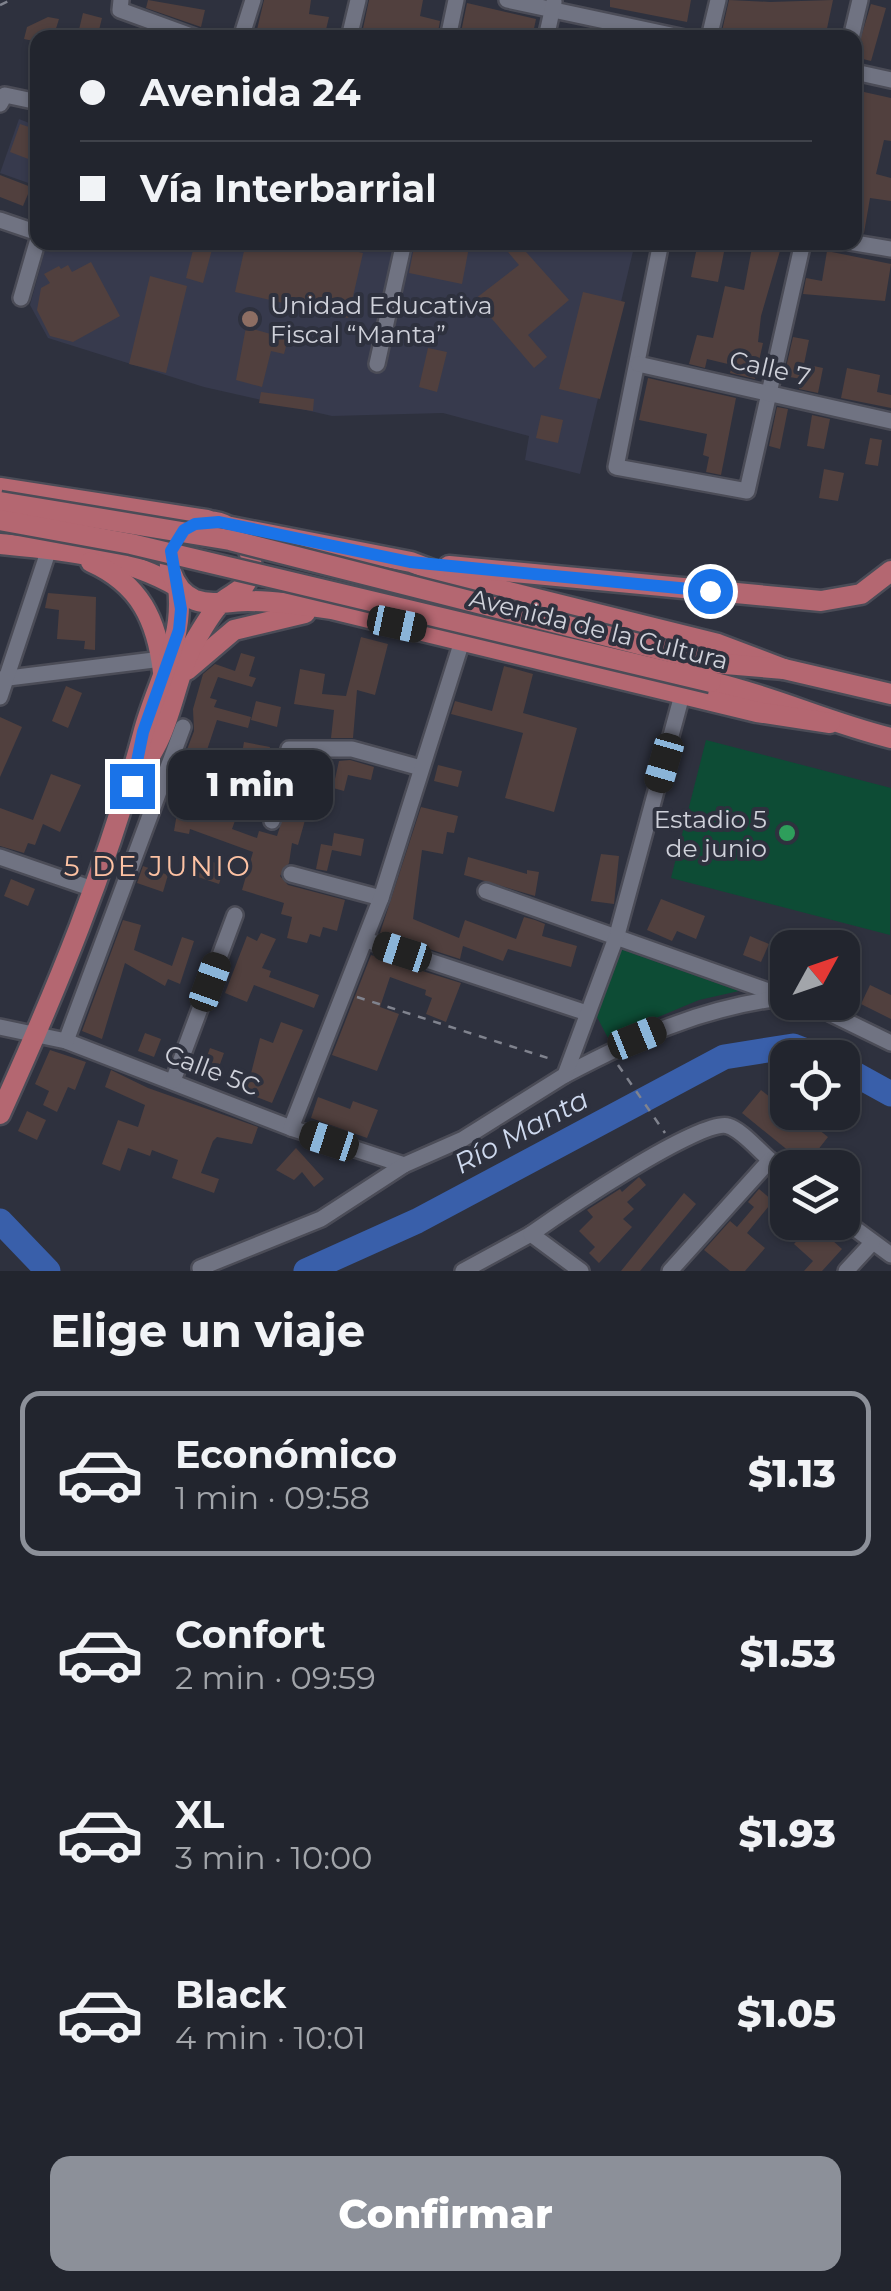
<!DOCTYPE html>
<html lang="es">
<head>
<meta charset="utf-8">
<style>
	body { margin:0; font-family:Montserrat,sans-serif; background:#2a2d36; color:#f1f3f6; height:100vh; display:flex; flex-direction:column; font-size:38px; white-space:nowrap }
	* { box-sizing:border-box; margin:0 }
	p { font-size:32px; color:#a2a5aa }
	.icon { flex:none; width:55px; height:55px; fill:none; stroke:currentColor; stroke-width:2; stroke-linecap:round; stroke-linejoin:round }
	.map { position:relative; height:1271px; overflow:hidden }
	.details { display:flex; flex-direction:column; background:#22252e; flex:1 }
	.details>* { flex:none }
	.hud { position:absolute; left:30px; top:30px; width:832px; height:220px; border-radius:20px; box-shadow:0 2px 8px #0004,0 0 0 2px #3f424a; display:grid; align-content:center; height:220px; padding:0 50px; background:#22252e }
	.needle { width:65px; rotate:50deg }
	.controls { position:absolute; left:770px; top:930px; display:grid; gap:20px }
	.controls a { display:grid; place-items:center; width:90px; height:90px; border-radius:20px; background:#22252e; box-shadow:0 2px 8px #0004,0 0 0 2px #3f424a; font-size:50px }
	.end { position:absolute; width:45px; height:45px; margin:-22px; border:12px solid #1a73e8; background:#fff; box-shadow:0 0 0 5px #fff }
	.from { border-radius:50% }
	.bubble { position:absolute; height:70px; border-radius:20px; background:#22252e; box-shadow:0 2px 8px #0004,0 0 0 2px #3f424a; font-size:32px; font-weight:800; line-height:70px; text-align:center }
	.car { position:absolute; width:30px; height:60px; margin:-30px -15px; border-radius:12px; box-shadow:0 0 8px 2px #0007; background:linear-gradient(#222 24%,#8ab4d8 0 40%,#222 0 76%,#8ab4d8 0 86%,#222 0) }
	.hud b { display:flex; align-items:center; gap:35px; height:95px; font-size:38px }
	.hud b+b { border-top:2px solid #3f424a }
	.hud i { width:25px; height:25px; background:#f1f3f6 }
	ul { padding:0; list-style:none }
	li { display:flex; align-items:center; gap:30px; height:165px; margin:0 20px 15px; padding:0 30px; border:5px solid transparent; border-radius:20px }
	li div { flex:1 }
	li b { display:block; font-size:38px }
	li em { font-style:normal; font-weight:800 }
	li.selected { border-color:#8c9099 }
	li>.icon { width:90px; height:90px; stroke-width:1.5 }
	h2 { padding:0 50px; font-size:45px; line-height:120px }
	.button { display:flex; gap:20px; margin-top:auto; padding:20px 50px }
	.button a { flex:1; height:115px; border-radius:20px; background:#8c9099; color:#fff; font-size:40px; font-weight:800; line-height:115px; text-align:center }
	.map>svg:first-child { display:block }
	.built { fill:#373a4d }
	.green { fill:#0d4c35 }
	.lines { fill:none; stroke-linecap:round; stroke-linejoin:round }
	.river { stroke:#395faa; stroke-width:25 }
	.building { fill:#51403e }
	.minor-casing { stroke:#4b4c57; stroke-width:20 }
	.major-casing { stroke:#4b4c57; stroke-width:25 }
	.path { stroke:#80838e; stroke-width:2.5; stroke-dasharray:8 8; stroke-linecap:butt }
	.minor { stroke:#707382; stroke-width:15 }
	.major { stroke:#b46771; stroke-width:20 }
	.major-bridge-casing { stroke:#4b4c57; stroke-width:25; stroke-linecap:butt }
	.major-bridge { stroke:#b46771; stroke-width:20 }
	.route { stroke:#1a73e8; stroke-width:12 }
	.education-dot { fill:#8d6e63; stroke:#2e313e; stroke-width:4 }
	.leisure-dot { fill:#2e9e5b; stroke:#2e313e; stroke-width:4 }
	.labels { text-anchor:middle; stroke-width:8; stroke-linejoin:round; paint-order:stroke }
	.poi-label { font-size:25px; fill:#cfd1da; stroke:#2e313e; text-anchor:start }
	.street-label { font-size:25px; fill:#cfd1da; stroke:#2e313e }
	.neighbourhood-label { font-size:28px; letter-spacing:2.5px; fill:#fdc2a3; stroke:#2e313e }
	.water-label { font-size:28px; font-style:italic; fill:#ced9ee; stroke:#2e313e }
</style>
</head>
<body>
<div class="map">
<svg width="891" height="1271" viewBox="0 0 891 1271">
	<rect width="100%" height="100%" fill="#2e313e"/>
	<g class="built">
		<path d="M19,119l18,7 -3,59 -34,-12z"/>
		<path d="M47,243h588l-55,231 -55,-14 4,-24 -86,-23 -111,3 -128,-29 -156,-49 -18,-33z"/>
	</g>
	<g class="green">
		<path d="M706,740l185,48 -1,147 -219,-57z"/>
		<path d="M620,949l119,42 -40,9 -91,38 -11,-21z"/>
	</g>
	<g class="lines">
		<g class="river">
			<path d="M842,1067l49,27"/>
			<path d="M0,1221l48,50"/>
			<path d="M306,1271l111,-50 307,-164 69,-11 31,12"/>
		</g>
	</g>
	<g class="building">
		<path d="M148,0l57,10 -4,17 -55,-19z"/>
		<path d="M264,0h47l-2,14 20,3 -5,21h-69z"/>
		<path d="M369,0h54l-3,16 20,5 -2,11 -9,-3 -1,9h-67z"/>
		<path d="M610,0h81l-4,22 -77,-15z"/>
		<path d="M729,0l41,2 63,-2 -8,38h-66l-37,-7z"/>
		<path d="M467,3l69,16 -4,19 -72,-1z"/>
		<path d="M871,4l15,4 -15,53 -16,-4z"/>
		<path d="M83,13l19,5 -5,20h-20z"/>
		<path d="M48,17l11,2 -6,19h-15v4l-14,-3 3,-12z"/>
		<path d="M855,90l36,8v43l-7,-1 -8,34 15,4v23l-21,-3 -6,35 -9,-1z"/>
		<path d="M20,124l18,6 -7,30 -21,-8z"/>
		<path d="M0,175l31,12 -8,19 -23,-9z"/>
		<path d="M195,242h19l-11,41 -17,-5z"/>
		<path d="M246,242h69l48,11 -15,65 -113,-26z"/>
		<path d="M415,242h55l-8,42 -53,-11z"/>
		<path d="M698,242h28l-8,40 -27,-5z"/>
		<path d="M753,242l29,2 -21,72 -3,26 5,1 -8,36 -25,-6 2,-8 -25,-6 -2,9 -16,-4 8,-29 16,3 12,-52 19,4z"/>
		<path d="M518,243l51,57 -41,35 19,22 -13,11 -59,-69 44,-34 -11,-13z"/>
		<path d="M827,251l64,13 -6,37 -82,-7 3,-16 16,3z"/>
		<path d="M91,262l29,54 -47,26 -23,-6 -13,-26 4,-22 9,-5 -6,-9 15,-8 2,3 7,-4 4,7z"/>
		<path d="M150,276l37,10 -21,87 -37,-9z"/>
		<path d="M583,292l42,10 -25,97 -41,-10z"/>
		<path d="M246,327l42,12 -4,15 -13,-3 -9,36 -26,-7z"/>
		<path d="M793,337l16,3 -5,24 19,4 -5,25 -19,-4 2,-10 -17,-3z"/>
		<path d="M428,348l19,4 -10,40 -18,-5z"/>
		<path d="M847,368l33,7 -3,17 14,3v13l-50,-10z"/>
		<path d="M648,378l88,20 -15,77 -15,-3 3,-15 -6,-2 4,-21 -68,-14z"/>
		<path d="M261,392l53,7 -1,12 -54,-8z"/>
		<path d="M777,407l11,2 -8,40 -11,-3z"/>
		<path d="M541,415l22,5 -5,23 -22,-5z"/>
		<path d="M812,415l18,4 -6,30 -17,-3z"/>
		<path d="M870,438l12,2 -4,26 -13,-2z"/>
		<path d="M824,469l20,4 -6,28 -19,-3z"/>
		<path d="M48,593l48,4 -1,53 -11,-1 1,-8 -28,-2 2,-29 -14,-2z"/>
		<path d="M361,637l27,7 -13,51 -18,-5 -4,48h-22l3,-28 -40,-6 6,-35 25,5 -3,20 24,2z"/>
		<path d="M241,653l14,4 -6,19 7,2 -4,9 -34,-10 -8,21 7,2 -3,7 37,10 -3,11 -31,-8 -14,42 36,9 5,-29 26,5 -4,20 -8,28 -55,-15 -5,24 38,14 -4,11 25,9 2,-7 18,5 14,-44 8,2 8,-34h15l-24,85 -6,-2 -3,20 -9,13 8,9 57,15 -8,31 -14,-4 -3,10 -10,-3 -3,9 -20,-5 5,-21 -11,-3 3,-11 -42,-13 11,-38 -63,-23 -1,5 -15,-3 6,-36 -9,-3 23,-61 -1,-22 10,-35 12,-10 20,7z"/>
		<path d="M504,666l29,8 -10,39 54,15 -23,84 -49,-14 18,-65 -72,-19 4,-13 37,10z"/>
		<path d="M66,686l16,7 -14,35 -16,-7z"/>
		<path d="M256,701l25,6 -4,20 -26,-7z"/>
		<path d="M0,717l22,10 -22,50z"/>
		<path d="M350,760l24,7 -3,13 -23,-5 -4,16 -11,-3 6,-27z"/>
		<path d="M438,765l24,6 -4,16 -24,-6z"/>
		<path d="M51,774l30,11 -21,47 -17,-8 -8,21 -7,-2 -4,10 -24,-7v-38l33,12z"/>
		<path d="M421,807l37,9 -4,17 -7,-1 -4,22 -21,-4 -9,69 46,19 6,-18 51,19 8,-22 11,3 10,4 -3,12 35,10 -6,21 -63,-18 -5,12 -40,-15 -3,13 -80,-26z"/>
		<path d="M334,833l30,6 -3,17 -29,-6 -5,21 -11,-2 5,-25 11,2z"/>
		<path d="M601,854l18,2 -5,48 -23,-3z"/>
		<path d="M468,857l59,17v-4l12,2 -4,24 -71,-21z"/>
		<path d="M204,859l21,7 -6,18 -21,-7z"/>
		<path d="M143,866l25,9 -5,17 -26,-9z"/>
		<path d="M11,879l24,10 -7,17 -24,-10z"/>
		<path d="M661,899l44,17 -9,23 -19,-8 -5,10 -25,-11z"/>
		<path d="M123,920l18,5 -7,25 38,16 10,-29 12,4 -14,43 -12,-5 -3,7 -40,-23 -23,76 -20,-8z"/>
		<path d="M261,933l15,6 -14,29 9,3 -2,6 50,18 -5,13 -60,-23 -7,17 -22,-9 22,-57 10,5z"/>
		<path d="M750,936l19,8 -8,18 -18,-7z"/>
		<path d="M371,955l90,28 -15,39 -20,-8 6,-16 -7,-3 1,-5 -36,-13 -10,30 19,7 -22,57 -45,-16z"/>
		<path d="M870,985l21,10v24l-30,-15z"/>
		<path d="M281,1022l22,8 -31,73 -26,-10 14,-55 13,5z"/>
		<path d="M145,1033l16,6 -7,18 -16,-6z"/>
		<path d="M210,1048l14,5 -8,22 -14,-5z"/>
		<path d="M50,1050l36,12 -11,28 -7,-3 -11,25 -14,-7 6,-14 -14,-7z"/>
		<path d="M111,1070l37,18 110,39 -6,17 -35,-7 -4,4 -12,32 18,6 -5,14 -42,-15 6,-18 -26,-10 -2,6 -22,-8 -8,23 -18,-7 16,-44 20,7 7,-22 -40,-18z"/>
		<path d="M761,1090l34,27 4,-5h24l-10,13 15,12 -22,28 -64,-52z"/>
		<path d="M318,1097l32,12 3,-8 25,9 -11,28 -56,-20z"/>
		<path d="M27,1111l19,9 -9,20 -19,-9z"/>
		<path d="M296,1148l28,31 -10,8 -12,-15 -8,8 -18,-10z"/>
		<path d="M639,1177l7,8 -19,17 7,7 -11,10 9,8 -33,36 -10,-10 6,-6 -16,-16 14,-14 -6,-7 33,-21 2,3z"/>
		<path d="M759,1189l14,12 -26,32 18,15 -20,23h-15l-26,-21 26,-29 7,6 17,-20 -6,-5z"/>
		<path d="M684,1193l12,11 -56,67h-19z"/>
		<path d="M813,1223l29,26 -20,22h-18l9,-10 -19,-17z"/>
	</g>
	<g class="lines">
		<defs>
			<g id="minor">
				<path d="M121,0l-1,10 77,28"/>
				<path d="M507,0l178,38"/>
				<path d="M241,38l12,-38"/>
				<path d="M349,38l9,-38"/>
				<path d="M448,38l8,-38"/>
				<path d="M546,38l8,-36"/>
				<path d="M709,38l9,-38"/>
				<path d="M851,38l9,-38"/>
				<path d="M855,72l36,8"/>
				<path d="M0,104l5,-9 33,7"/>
				<path d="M0,220l38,13"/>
				<path d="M661,242l-45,225 131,24 56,-249"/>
				<path d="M849,242l42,7"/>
				<path d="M21,298l17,-59"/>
				<path d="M377,364l27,-122"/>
				<path d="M638,364l253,57"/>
				<path d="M0,679l162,-20"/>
				<path d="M0,697l49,-148"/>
				<path d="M272,821l17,-72h63l69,19"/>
				<path d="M0,857l93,32"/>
				<path d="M291,874l90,24"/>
				<path d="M486,891l302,107"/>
				<path d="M366,940l221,73"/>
				<path d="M807,1002l84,41"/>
				<path d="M0,1027l66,14 225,87 113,37"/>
				<path d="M66,1041l117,-314"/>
				<path d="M565,1075c70,-37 136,-67 216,-77"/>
				<path d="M173,1081l62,-166"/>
				<path d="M291,1128l90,-230 82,-260"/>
				<path d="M842,1219l49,36"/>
				<path d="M200,1268l121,-49 83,-54 59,-26 102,-64 52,-140 65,-240"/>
				<path d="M463,1271l68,-37"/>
				<path d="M581,1271l-50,-37c27,-19 171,-117 197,-108 14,4 30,24 42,34"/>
				<path d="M670,1271l100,-111 18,14"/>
				<path d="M846,1271l26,-28"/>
			</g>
			<g id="major">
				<path d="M0,488l207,32"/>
				<path d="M231,527l180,35 45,17 262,65 66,25"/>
				<path d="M0,544c62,6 123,11 178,43"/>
				<path d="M91,562c49,22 66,58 72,110"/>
				<path d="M449,566l372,35 40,-7 30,-23"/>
				<path d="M713,663l71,6 107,25"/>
				<path d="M187,670l47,-40 71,-17"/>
				<path d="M711,682c62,14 118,41 180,56"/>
				<path d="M132,785c9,-15 20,-30 27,-46 15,-32 19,-69 37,-100 7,-11 17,-30 27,-38 10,-8 21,-10 26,-25 14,-42 -43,-75 -70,-40 -8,11 -11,24 -8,36 4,12 12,23 24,28 17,6 36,1 53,1 28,0 56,4 84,8l425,103 73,11"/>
				<path d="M0,1114c56,-123 108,-249 143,-380 13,-51 42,-92 35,-147"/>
			</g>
		</defs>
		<use href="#minor" class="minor-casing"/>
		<use href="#major" class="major-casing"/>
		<g class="path">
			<path d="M0,5l11,-5"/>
			<path d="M357,997l197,63"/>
			<path d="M618,1065l47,68"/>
		</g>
		<use href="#minor" class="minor"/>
		<use href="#major" class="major"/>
		<defs>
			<g id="major-bridge">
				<path d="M0,502l230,38 483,123"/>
				<path d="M0,520l131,24 580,138"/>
			</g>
		</defs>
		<use href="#major-bridge" class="major-bridge-casing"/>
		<use href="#major-bridge" class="major-bridge"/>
	</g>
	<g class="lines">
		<path class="route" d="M132,786l11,-54 36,-102 2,-21 -10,-58 13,-21 11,-6 24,-2 191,40 300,29"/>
	</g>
	<circle class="education-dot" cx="250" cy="319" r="10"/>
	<circle class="leisure-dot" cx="787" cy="833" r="10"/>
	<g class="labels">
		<g class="poi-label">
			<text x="270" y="314">Unidad Educativa<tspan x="270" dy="29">Fiscal “Manta”</tspan></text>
			<text x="767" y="828" text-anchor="end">Estadio 5<tspan x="767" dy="29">de junio</tspan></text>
		</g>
		<g class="street-label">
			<text transform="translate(770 368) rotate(13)" y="9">Calle 7</text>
			<text transform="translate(599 629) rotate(14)" y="9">Avenida de la Cultura</text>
			<text transform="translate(212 1070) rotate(21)" y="9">Calle 5C</text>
		</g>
		<g class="neighbourhood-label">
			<text x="158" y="876">5 DE JUNIO</text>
		</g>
		<g class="water-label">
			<text transform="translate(521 1131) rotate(-28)" y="10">Río Manta</text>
		</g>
	</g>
</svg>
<div class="controls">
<a><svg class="needle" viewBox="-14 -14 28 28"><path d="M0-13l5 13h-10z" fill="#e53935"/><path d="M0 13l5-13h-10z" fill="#a2a5aa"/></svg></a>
<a><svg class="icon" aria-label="locate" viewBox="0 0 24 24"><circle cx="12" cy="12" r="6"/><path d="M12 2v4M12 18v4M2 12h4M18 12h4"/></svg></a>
<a><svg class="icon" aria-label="layers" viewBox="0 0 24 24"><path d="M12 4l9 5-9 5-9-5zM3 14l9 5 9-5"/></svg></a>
</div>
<i class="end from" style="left:710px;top:591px"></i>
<i class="end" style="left:132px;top:786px"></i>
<div class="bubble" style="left:168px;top:750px;width:165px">1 min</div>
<i class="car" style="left:397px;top:624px;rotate:102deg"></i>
<i class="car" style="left:664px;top:763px;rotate:196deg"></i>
<i class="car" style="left:402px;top:952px;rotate:288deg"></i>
<i class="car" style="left:210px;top:982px;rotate:20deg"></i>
<i class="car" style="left:637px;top:1038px;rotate:68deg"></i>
<i class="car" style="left:329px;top:1141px;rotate:288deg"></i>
<div class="hud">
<b><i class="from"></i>Avenida 24</b>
<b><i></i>Vía Interbarrial</b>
</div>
</div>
<section class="details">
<h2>Elige un viaje</h2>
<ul>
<li class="selected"><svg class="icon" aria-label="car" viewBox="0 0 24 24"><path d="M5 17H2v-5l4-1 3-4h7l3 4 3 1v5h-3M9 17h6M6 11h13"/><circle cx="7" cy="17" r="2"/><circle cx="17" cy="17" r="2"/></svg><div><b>Económico</b><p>1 min · 09:58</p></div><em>$1.13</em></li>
<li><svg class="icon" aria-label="car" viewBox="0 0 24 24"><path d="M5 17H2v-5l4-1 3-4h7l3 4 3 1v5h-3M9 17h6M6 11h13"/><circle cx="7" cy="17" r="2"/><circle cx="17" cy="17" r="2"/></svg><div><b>Confort</b><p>2 min · 09:59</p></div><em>$1.53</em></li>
<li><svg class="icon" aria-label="car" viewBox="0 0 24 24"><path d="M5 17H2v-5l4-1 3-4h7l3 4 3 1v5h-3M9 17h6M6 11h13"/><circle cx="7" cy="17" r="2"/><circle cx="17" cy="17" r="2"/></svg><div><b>XL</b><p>3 min · 10:00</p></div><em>$1.93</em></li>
<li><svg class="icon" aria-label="car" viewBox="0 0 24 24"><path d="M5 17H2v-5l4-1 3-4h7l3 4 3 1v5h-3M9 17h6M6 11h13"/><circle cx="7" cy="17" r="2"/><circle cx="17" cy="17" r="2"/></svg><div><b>Black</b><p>4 min · 10:01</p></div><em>$1.05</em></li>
</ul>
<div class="button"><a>Confirmar</a></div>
</section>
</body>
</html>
